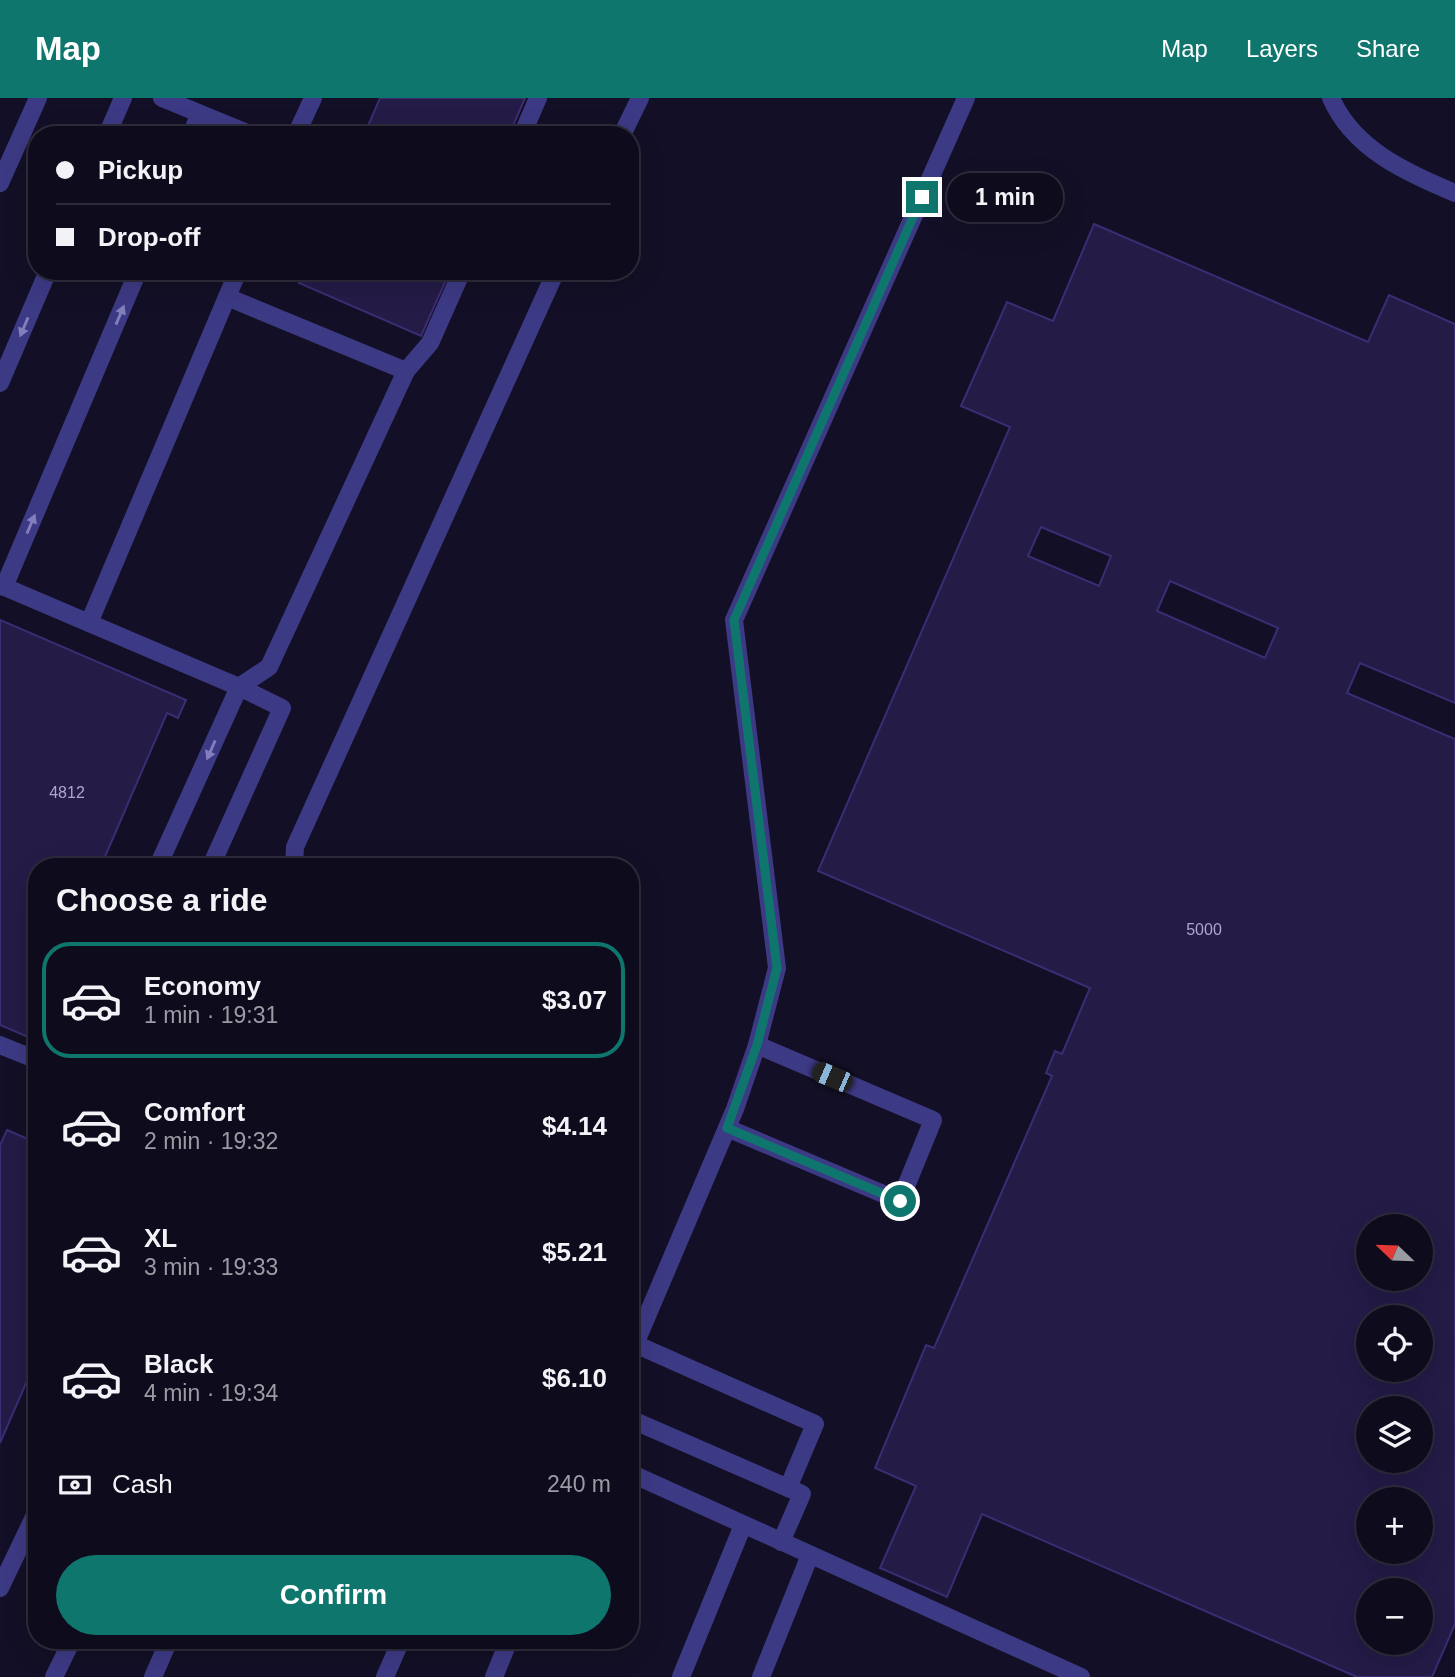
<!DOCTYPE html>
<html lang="en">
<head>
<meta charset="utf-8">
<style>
	body { margin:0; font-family:Arial,sans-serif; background:#1c1929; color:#f1f3f6; height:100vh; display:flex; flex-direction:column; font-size:26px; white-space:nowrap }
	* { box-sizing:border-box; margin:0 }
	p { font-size:23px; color:#9b9ba3 }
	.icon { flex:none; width:38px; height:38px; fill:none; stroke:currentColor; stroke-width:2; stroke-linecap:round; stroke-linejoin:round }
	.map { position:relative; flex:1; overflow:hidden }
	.drawer { position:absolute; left:28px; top:760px; width:611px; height:791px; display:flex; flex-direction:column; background:#0e0b1c; border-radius:28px; box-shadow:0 7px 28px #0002,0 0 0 2px #2e2b3b }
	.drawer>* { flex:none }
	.guide { position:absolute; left:28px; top:28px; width:611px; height:154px; border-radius:28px; box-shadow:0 7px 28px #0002,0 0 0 2px #2e2b3b; display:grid; align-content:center; height:154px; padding:0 28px; background:#0e0b1c }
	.needle { width:46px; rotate:293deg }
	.buttons { position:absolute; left:1356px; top:1116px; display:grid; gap:14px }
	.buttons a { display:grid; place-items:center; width:77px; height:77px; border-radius:50%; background:#0e0b1c; box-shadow:0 7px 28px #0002,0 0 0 2px #2e2b3b; font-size:35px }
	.end { position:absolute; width:32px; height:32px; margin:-16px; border:9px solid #0f766e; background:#fff; box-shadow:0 0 0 4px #fff }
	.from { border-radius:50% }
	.bubble { position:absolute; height:49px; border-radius:24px; background:#0e0b1c; box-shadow:0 7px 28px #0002,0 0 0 2px #2e2b3b; font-size:23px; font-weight:800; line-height:49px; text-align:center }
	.car { position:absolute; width:21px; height:42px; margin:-21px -10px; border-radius:9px; box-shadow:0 0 5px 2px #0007; background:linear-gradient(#222 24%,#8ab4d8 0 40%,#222 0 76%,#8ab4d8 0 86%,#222 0) }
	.guide b { display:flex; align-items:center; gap:24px; height:66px; font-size:26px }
	.guide b+b { border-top:2px solid #2e2b3b }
	.guide i { width:18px; height:18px; background:#f1f3f6 }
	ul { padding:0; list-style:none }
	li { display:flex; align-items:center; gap:21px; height:116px; margin:0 14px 10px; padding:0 14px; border:4px solid transparent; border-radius:28px }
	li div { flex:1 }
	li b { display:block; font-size:26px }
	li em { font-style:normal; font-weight:800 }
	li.on { border-color:#0f766e }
	li>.icon { width:63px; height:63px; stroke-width:1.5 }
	h2 { padding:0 28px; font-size:32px; line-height:84px }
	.pay { display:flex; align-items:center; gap:18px; height:77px; padding:0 28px; font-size:26px }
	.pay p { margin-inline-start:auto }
	.action { display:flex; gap:14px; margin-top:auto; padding:14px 28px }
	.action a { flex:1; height:80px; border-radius:42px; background:#0f766e; color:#fff; font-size:28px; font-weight:800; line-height:80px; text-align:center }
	header { display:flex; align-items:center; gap:42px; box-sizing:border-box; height:98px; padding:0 35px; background:#0f766e; color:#fff }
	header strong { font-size:33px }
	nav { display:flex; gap:38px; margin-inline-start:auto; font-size:24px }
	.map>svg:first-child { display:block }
	.building { fill:#241b47; stroke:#3b2d73; stroke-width:2; fill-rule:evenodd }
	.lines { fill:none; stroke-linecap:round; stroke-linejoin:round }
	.minor { stroke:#3d3a85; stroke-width:18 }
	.oneway { fill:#837fbc }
	.route { stroke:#0f766e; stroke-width:9 }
	.labels { text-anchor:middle; stroke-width:7; stroke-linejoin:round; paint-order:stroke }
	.number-label { font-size:16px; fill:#aca6d1 }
</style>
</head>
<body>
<header>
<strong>Map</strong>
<nav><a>Map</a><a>Layers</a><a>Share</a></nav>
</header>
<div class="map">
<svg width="1455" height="1579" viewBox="0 0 1455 1579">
	<rect width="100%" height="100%" fill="#130f26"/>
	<g class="building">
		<path d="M380,0h145l-16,37h-145z"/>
		<path d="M1094,126l274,118 21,-47 66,29v379l-95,-40 -13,30 108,46v885l-23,53h-75l-375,-163 -35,83 -67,-29 36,-82 -41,-18 51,-123 8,3 118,-272 -6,-3 9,-22 7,3 28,-66 -272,-117 192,-444 -49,-21 46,-104 46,19zM1041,429l70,29 -12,30 -71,-30zM1170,483l108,47 -13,30 -108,-47zM1368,1129h53v52h-53zM1368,1220h53v52h-53zM1368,1311h53v52h-53zM1368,1402h53v52h-53zM1368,1493h53v52h-53z"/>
		<path d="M304,173h146l-29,65 -122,-53z"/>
		<path d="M0,522l186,80 -8,18 -11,-5 -66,153h-64v150l-9,21 -28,-12z"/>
		<path d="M7,1032l30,13v215l-37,85v-298z"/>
	</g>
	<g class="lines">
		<g class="minor">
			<path d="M162,0l90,37"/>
			<path d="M1331,0c22,51 76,75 124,95"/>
			<path d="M107,37l16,-37"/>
			<path d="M191,37l8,-20"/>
			<path d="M296,37l17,-37"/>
			<path d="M522,37l16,-37"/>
			<path d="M622,37l18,-37"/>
			<path d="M0,85l38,-85"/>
			<path d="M406,273l24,-28 32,-72"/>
			<path d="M0,285l48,-112"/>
			<path d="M0,487l239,102 30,-20 137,-296 -179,-74"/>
			<path d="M4,489l134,-316"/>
			<path d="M89,525l149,-352"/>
			<path d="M158,768l81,-179 43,21 -71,158"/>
			<path d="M294,768l1,-19 261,-576"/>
			<path d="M0,947l37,15"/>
			<path d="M727,1030l173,73 33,-81 -176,-75"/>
			<path d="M635,1246l180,80 -27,64"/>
			<path d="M630,1258l105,-247 22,-64 20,-77 -43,-348 232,-522"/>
			<path d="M630,1321l172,75 -21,48"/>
			<path d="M630,1375l451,204"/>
			<path d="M0,1490l37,-77"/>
			<path d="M54,1579l18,-37"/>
			<path d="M153,1579l16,-37"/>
			<path d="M385,1579l16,-37"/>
			<path d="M494,1579l15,-37"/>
			<path d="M681,1579l62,-152"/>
			<path d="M761,1579l49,-122"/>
		</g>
	</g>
	<defs><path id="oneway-solid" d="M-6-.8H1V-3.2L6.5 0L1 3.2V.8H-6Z" transform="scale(1.75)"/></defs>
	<g class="oneway">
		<use href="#oneway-solid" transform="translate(120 217) rotate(-67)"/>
		<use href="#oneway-solid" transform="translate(24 229) rotate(113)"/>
		<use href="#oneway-solid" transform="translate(31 426) rotate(-67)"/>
		<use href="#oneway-solid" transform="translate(211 652) rotate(114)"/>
	</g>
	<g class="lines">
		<path class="route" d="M900,1103l-173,-73 30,-83 20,-77 -43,-348 188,-423"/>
	</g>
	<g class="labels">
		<g class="number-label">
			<text x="67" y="700">4812</text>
			<text x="1204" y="837">5000</text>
		</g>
	</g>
</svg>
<div class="buttons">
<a><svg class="needle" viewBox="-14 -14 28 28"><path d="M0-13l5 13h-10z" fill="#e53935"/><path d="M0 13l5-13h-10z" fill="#9b9ba3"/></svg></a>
<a><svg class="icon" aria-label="locate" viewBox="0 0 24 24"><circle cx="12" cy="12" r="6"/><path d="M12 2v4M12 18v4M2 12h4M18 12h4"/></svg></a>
<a><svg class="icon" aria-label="layers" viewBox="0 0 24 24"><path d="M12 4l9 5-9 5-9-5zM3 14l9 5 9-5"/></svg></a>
<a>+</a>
<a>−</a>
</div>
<i class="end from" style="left:900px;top:1103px"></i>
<i class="end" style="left:922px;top:99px"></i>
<div class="bubble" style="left:947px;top:75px;width:116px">1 min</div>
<i class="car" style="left:832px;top:979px;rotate:293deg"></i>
<div class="guide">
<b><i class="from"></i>Pickup</b>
<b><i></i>Drop-off</b>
</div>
<section class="drawer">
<h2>Choose a ride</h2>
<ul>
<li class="on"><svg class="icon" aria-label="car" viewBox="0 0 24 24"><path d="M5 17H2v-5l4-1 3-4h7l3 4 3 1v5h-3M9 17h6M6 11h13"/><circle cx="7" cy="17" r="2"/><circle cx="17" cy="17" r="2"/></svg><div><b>Economy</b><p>1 min · 19:31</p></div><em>$3.07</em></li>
<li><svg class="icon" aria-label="car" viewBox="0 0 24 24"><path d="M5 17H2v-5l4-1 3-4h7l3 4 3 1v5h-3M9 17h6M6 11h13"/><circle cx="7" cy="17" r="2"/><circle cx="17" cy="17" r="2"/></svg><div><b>Comfort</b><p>2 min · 19:32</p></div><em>$4.14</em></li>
<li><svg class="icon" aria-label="car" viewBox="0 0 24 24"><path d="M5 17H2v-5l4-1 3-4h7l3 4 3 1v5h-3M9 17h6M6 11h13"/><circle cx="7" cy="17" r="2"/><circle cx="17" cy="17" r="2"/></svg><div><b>XL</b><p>3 min · 19:33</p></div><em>$5.21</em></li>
<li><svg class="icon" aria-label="car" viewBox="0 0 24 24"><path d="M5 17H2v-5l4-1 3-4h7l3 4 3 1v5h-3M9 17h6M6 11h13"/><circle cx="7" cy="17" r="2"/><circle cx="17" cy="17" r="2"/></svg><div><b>Black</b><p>4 min · 19:34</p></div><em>$6.10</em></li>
</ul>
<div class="pay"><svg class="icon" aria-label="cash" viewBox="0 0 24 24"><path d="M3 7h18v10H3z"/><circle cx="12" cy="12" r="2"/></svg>Cash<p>240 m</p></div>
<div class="action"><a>Confirm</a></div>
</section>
</div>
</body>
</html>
